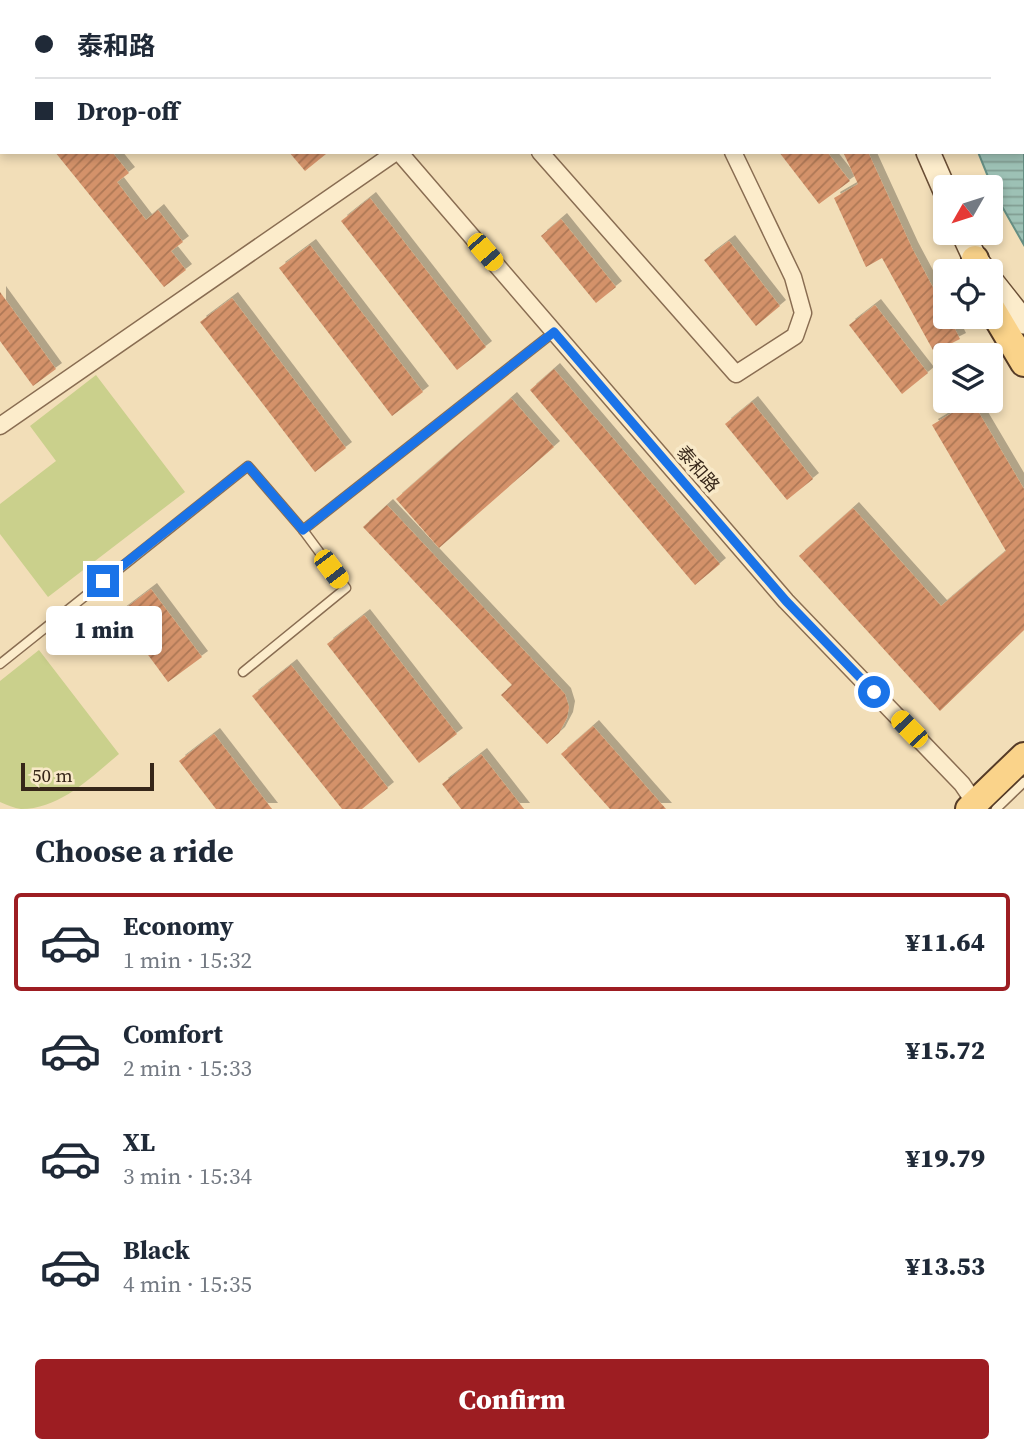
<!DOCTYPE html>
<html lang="en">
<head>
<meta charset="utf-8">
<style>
	body { margin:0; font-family:"Source Serif 4","Noto Sans SC",serif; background:#f2f2f3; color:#1f2937; height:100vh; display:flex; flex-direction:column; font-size:26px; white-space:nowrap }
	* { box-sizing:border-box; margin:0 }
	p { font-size:23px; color:#747a83 }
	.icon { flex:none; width:38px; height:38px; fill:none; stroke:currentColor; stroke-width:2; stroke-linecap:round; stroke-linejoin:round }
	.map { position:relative; height:809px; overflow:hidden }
	.side { display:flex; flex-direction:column; background:#fff; flex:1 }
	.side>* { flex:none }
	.guide { position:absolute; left:0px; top:0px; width:1026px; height:154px; box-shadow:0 4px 10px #0003; display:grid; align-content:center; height:154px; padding:0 35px; background:#fff }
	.needle { width:46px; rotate:231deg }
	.controls { position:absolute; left:933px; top:175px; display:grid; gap:14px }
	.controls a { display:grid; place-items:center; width:70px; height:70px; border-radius:7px; background:#fff; box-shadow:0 4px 10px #0003; font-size:35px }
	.scale { position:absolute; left:21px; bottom:18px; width:133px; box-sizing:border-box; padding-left:7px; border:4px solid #362619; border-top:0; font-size:19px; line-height:24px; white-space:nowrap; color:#362619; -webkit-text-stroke:5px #f8e9c8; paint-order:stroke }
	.end { position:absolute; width:32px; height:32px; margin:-16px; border:9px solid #1a73e8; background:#fff; box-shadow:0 0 0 4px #fff }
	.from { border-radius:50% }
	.bubble { position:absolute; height:49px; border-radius:7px; background:#fff; box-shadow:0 4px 10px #0003; font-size:23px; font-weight:800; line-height:49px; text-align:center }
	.car { position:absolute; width:21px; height:42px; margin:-21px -10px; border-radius:9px; box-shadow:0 0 5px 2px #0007; background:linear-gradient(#f5c518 24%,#345 0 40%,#f5c518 0 76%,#345 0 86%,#f5c518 0) }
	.guide b { display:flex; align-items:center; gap:24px; height:66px; font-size:26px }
	.guide b+b { border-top:2px solid #e0e1e3 }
	.guide i { width:18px; height:18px; background:#1f2937 }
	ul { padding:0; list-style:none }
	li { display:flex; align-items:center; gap:21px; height:98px; margin:0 14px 10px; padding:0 21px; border:4px solid transparent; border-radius:7px }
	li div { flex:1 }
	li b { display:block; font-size:26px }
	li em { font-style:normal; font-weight:800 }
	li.on { border-color:#9d1d22 }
	li>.icon { width:63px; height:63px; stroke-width:1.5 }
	h2 { padding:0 35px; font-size:32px; line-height:84px }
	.primary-button { display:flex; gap:14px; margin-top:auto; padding:14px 35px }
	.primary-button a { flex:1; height:80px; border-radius:7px; background:#9d1d22; color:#fff; font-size:28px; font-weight:800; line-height:80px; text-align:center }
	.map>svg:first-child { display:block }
	.grass { fill:#cad08c }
	.water { fill:url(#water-rules); stroke:#658e83; stroke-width:2 }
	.building { fill:url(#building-hatch); filter:url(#shadow) }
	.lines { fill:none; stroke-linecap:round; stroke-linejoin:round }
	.lane-casing { stroke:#896d52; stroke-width:11 }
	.street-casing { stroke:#896d52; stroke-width:19 }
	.secondary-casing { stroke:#6a4e35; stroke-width:26 }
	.primary-casing { stroke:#553b27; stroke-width:30 }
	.lane { stroke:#fceccb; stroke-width:8 }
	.street { stroke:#fceccb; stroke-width:16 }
	.secondary { stroke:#fceccb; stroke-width:23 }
	.primary { stroke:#fad38a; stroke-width:26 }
	.route { stroke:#1a73e8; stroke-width:9 }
	.labels { text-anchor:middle; stroke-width:7; stroke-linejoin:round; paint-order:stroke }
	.street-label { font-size:18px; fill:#362619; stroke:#f8e9c8 }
</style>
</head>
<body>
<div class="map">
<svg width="1024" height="809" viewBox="0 0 1024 809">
	<defs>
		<pattern id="water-rules" width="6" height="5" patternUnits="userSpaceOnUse" patternTransform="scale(1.75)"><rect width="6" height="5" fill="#9dc1b5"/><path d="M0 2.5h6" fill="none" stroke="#819d92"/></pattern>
		<pattern id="building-hatch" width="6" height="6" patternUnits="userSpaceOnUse" patternTransform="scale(1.75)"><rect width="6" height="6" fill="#d4926a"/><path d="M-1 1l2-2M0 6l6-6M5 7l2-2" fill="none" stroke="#ad7756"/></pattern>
		<filter id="shadow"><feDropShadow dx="6" dy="-6" stdDeviation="0" flood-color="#0004"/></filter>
	</defs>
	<rect width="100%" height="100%" fill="#f2deb8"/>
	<g class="grass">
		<path d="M96,375l89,117 -137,105 -48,-63v-30l56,-43 -26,-35z"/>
		<path d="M39,650l80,104c-29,24 -59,55 -98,55 -7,-1 -14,-4 -21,-7v-121z"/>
	</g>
	<path class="water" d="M917,0h107v245l-29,-51 -17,-42h46v-150h-106z"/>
	<g class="building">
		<path d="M55,152h57l17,21 -12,9 29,38 12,-10 25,32 -12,9 15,19 -22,17z"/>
		<path d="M289,152h35l2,2 -21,17z"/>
		<path d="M779,152h48l23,29 -31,23z"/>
		<path d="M843,152h25l44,96 33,62v7h4l11,22 -26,13 -52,-94 -16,9 -32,-69 24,-14z"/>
		<path d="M370,198l116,149 -29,23 -116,-149z"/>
		<path d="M561,219l55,68 -20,16 -55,-67z"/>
		<path d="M729,241l51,65 -24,20 -52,-66z"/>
		<path d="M310,245l113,147 -31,24 -113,-148z"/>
		<path d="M0,292l56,77 -23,17 -33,-45z"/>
		<path d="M232,298l114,150 -31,24 -115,-150z"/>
		<path d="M875,305l53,68 -26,21 -53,-69z"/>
		<path d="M554,369l166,195 -25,21 -165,-195z"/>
		<path d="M511,398l43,49 -115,101 -43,-49z"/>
		<path d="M972,401l52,88v141l-84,81 -141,-155 54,-48 88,98 65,-55 -74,-126z"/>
		<path d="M752,402l61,77 -26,21 -62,-76z"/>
		<path d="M387,505l178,189 4,13 -2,11 -8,15 -12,11 -46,-49 11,-10 -149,-158z"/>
		<path d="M151,589l51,68 -34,25 -50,-68z"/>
		<path d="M364,615l93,119 -38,29 -92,-119z"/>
		<path d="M291,665l97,123 -26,21h-20l-90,-113z"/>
		<path d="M593,726l73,83h-56l-49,-55z"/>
		<path d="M214,734l58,75h-56l-37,-48z"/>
		<path d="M481,754l43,55h-63l-19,-25z"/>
	</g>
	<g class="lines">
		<defs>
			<g id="lane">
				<path d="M303,530l251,-198"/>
				<path d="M0,664l248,-198 55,64 43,58 -103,84"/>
				<path d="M996,809l28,-27"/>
			</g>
			<g id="street">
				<path d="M275,0l1,2"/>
				<path d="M419,0l1,2"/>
				<path d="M686,0v2"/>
				<path d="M399,152l387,449 176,183 13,19"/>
				<path d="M540,152l196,222 59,-38 8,-23 -10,-36 -60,-125"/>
				<path d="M0,426l396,-274"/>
			</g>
			<g id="secondary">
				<path d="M860,0v2"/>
				<path d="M928,152l17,39"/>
				<path d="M963,233l12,26 10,12"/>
				<path d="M990,279l34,43"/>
			</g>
			<g id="primary">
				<path d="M975,259l3,12"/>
				<path d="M990,306l34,57"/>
				<path d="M969,809l55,-53"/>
			</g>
		</defs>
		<use href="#lane" class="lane-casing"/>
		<use href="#street" class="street-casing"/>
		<use href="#secondary" class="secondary-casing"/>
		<use href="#primary" class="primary-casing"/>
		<use href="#lane" class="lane"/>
		<use href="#street" class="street"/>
		<use href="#secondary" class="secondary"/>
		<use href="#primary" class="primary"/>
	</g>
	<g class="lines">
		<path class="route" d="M103,581l145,-115 55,64 251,-198 232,269 88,91"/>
	</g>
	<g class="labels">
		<g class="street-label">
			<text transform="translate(698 469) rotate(49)" y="6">泰和路</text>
		</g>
	</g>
</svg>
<div class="controls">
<a><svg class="needle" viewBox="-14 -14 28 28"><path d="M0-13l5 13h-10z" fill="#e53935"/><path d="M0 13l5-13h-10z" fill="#747a83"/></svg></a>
<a><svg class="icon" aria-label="locate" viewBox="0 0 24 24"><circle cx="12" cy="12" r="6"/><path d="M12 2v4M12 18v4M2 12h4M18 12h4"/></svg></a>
<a><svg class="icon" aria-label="layers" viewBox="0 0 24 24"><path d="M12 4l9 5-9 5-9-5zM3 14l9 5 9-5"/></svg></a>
</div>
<div class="scale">50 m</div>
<i class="end from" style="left:874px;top:692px"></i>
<i class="end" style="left:103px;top:581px"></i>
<div class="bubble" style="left:46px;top:606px;width:116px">1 min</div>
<i class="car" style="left:485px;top:252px;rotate:139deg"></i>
<i class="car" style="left:331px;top:569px;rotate:143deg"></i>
<i class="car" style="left:909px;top:729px;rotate:316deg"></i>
<div class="guide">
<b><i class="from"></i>泰和路</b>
<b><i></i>Drop-off</b>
</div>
</div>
<section class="side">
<h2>Choose a ride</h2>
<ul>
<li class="on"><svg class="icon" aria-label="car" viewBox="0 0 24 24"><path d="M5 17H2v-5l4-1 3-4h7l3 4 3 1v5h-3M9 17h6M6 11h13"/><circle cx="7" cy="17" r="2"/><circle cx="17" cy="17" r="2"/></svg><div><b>Economy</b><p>1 min · 15:32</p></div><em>¥11.64</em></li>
<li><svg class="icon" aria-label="car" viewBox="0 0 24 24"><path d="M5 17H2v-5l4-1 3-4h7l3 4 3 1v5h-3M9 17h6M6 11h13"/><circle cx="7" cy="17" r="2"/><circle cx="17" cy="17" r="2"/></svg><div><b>Comfort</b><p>2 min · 15:33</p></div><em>¥15.72</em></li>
<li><svg class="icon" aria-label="car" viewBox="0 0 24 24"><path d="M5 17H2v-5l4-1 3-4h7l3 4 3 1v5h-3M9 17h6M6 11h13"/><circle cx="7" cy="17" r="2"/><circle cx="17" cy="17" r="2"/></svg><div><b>XL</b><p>3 min · 15:34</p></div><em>¥19.79</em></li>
<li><svg class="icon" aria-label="car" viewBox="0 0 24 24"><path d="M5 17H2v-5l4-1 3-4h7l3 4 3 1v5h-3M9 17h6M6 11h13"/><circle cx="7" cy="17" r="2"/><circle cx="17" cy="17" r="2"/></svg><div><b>Black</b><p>4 min · 15:35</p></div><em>¥13.53</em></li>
</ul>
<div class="primary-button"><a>Confirm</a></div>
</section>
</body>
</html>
